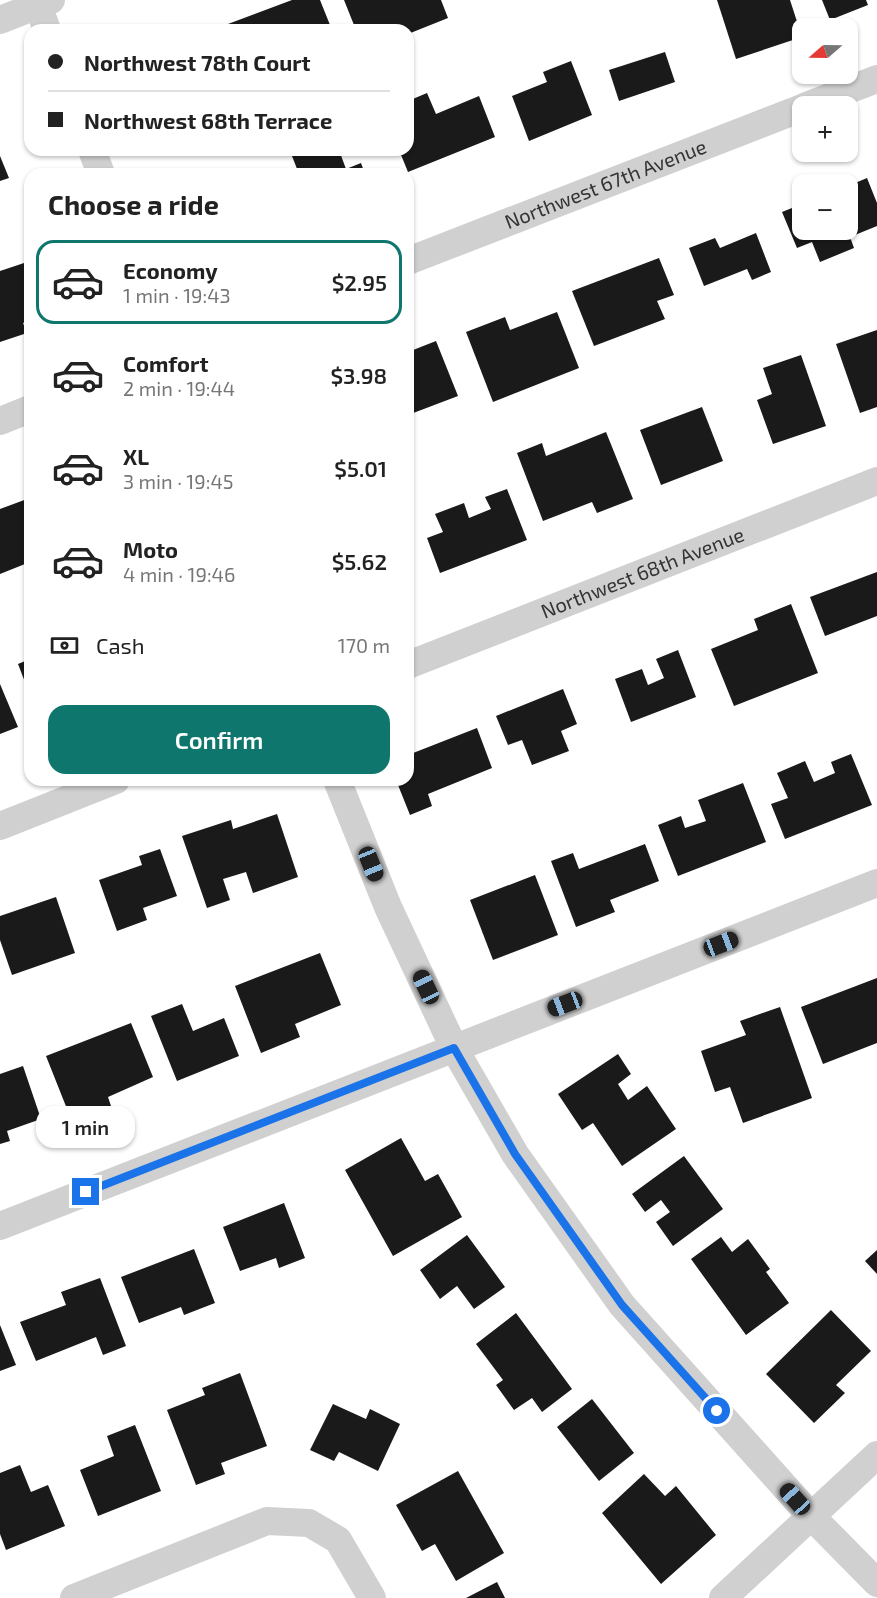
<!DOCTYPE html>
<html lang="en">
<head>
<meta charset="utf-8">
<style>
	body { margin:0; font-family:"Exo 2",sans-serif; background:#f2f2f2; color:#222; height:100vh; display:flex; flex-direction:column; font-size:22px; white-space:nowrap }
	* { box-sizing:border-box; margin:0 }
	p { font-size:20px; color:#767676 }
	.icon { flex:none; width:33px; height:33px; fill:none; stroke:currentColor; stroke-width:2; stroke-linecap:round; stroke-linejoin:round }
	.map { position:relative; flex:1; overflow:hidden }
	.details { position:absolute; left:24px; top:168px; width:390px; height:618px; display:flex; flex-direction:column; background:#fff; border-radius:18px; box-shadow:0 2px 4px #0004 }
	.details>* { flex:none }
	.guide { position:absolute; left:24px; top:24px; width:390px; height:132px; border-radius:18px; box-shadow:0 2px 4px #0004; display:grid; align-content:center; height:132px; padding:0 24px; background:#fff }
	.needle { width:39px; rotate:250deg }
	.controls { position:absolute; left:792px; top:18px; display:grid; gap:12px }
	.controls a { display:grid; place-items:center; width:66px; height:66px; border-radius:12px; background:#fff; box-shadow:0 2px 4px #0004; font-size:30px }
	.end { position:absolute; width:27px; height:27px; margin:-14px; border:8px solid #1a73e8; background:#fff; box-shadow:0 0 0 3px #fff }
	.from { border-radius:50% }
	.bubble { position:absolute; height:42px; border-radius:18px; background:#fff; box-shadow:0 2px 4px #0004; font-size:20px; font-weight:600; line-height:42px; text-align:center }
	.car { position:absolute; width:18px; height:36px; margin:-18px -9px; border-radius:8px; box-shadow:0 0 4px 2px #0007; background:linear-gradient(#222 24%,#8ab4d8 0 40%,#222 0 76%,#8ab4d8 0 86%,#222 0) }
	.guide b { display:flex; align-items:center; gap:21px; height:57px; font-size:22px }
	.guide b+b { border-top:2px solid #e0e0e0 }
	.guide i { width:15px; height:15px; background:#222 }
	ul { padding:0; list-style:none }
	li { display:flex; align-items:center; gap:18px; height:84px; margin:0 12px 9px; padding:0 12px; border:3px solid transparent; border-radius:18px }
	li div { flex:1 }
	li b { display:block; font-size:22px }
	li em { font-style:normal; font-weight:600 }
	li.on { border-color:#0f766e }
	li>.icon { width:54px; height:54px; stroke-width:1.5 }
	h2 { padding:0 24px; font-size:27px; line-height:72px }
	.pay { display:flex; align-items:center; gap:15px; height:66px; padding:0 24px; font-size:22px }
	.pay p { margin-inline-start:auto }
	.primary-button { display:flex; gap:12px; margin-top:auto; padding:12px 24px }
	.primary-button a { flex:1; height:69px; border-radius:18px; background:#0f766e; color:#fff; font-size:24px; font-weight:600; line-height:69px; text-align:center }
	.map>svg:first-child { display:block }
	.building { fill:#1a1a1a }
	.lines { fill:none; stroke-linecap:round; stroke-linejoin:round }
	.minor { stroke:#d0d0d0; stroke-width:28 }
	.route { stroke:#1a73e8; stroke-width:8 }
	.labels { text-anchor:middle; stroke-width:6; stroke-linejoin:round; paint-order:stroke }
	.street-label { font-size:20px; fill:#333; stroke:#fff }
</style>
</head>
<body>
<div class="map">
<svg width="877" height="1598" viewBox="0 0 877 1598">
	<rect width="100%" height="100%" fill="#fff"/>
	<g class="building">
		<path d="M292,0h28l12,30h-102l-2,-6z"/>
		<path d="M344,0h97l7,18 -40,16v-4h-52z"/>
		<path d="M717,0h73l12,37 -66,22z"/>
		<path d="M822,0h44l2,5 -38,15z"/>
		<path d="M665,52l10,30 -56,19 -10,-31z"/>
		<path d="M571,61l21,54 -63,26 -17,-45 35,-14 -4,-10z"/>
		<path d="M427,93l9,21 43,-18 16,41 -87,35 -9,-22h9v-49z"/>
		<path d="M306,150h33l7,19 15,-6 4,11h-66l-7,-18z"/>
		<path d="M0,156l9,22 -9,3z"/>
		<path d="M867,178l10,25v23l-27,11 4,11 -34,14 -8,-20 -15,6 -15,-36 20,-8v26h46v-44z"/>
		<path d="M756,233l15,39 -19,8 -5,-11 -43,17 -15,-38 26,-10 5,10z"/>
		<path d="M659,258l15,37 -17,6 8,18 -71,27 -22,-55z"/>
		<path d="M30,261v59l-7,3 4,10 -27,9v-71z"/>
		<path d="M557,312l22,56 -86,34 -27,-70 39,-15 5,13z"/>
		<path d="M877,330v77l-17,6 -24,-69z"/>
		<path d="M436,341l22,55 -50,19v-63z"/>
		<path d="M801,355l25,71 -53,18 -16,-44 15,-6 -9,-26z"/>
		<path d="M702,407l21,54 -62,24 -21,-55z"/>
		<path d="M606,432l27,67 -36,14 -5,-11 -49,19 -26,-68 25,-10 4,13z"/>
		<path d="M507,489l20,51 -87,33 -13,-35 16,-6 -8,-18 29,-11 5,15 22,-9 -6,-12z"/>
		<path d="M27,499l3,9v54l-30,12v-65z"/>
		<path d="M877,572v44l-52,20 -15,-39z"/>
		<path d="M791,604l27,69 -84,33 -23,-57 47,-19 -4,-11z"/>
		<path d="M678,650l18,47 -65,25 -16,-43 27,-10 6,16 16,-7 -8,-19z"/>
		<path d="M30,659v36l-12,-31z"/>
		<path d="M0,684l18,43 -18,7z"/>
		<path d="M563,689l14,35 -16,7 8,20 -37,14 -10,-25 -14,5 -12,-29z"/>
		<path d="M477,728l15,40 -64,26 4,12 -22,9 -14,-35h12v-25z"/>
		<path d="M851,754l21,51 -87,34 -14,-35 17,-6 -11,-25 28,-12 9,21 21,-9 -4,-11z"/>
		<path d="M743,783l23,59 -88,34 -20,-51 23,-9 4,12 21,-7 -8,-21z"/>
		<path d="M277,814l21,63 -45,16 -7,-21 -23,7 7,21 -23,8 -25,-72 49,-16 2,9z"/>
		<path d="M645,844l14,37 -49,19 5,12 -39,15 -25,-66 22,-8 6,16z"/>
		<path d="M160,849l17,47 -34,12 4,12 -30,11 -18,-51 43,-15 -3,-9z"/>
		<path d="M535,875l23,60 -65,25 -23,-60z"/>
		<path d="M56,897l19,56 -63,22 -12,-35v-24z"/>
		<path d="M320,953l21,52 -46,19 5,13 -39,16 -26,-67z"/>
		<path d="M877,978v65l-54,21 -22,-57z"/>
		<path d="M182,1004l11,27 31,-13 15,38 -62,25 -26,-65z"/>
		<path d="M780,1007l32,91 -69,25 -13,-36 -15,5 -14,-41 45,-16 -6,-14z"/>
		<path d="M131,1023l22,54 -45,20 4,12 -39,15 -27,-68z"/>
		<path d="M618,1054l13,20 -13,10 10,16 19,-14 29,43 -54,37 -29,-43 -11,7 -24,-36z"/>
		<path d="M23,1066l18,53 -34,12 3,10 -10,3v-70z"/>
		<path d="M401,1138l24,43 13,-7 24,43 -69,39 -48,-86z"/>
		<path d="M684,1156l39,53 -50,37 -17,-24 14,-10 -9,-12 -16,12 -13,-18z"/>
		<path d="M284,1203l21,55 -26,10 -3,-10 -36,13 -17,-44z"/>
		<path d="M467,1235l38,52 -31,22 -17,-23 -17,13 -20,-29z"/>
		<path d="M721,1237l11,15 16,-13 22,30 -4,3 23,31 -43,32 -55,-76z"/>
		<path d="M194,1249l21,54 -31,12 -3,-8 -42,16 -18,-46z"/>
		<path d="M877,1250v24l-12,-13z"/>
		<path d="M100,1278l26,68 -23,9 -7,-18 -60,24 -16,-39 46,-17 -5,-13z"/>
		<path d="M831,1310l40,41 -35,34 9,8 -31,30 -48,-49z"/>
		<path d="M516,1313l56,76 -30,23 -10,-14 -18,12 -18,-25 7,-5 -27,-36z"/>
		<path d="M0,1325l16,40 -16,6z"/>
		<path d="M240,1373l27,73 -46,17 4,11 -29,11 -29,-75 38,-15 -3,-7z"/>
		<path d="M592,1399l42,54 -35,28 -42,-54z"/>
		<path d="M333,1404l33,15 4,-10 30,15 -22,47 -39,-19 -5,9 -24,-11z"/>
		<path d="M135,1425l26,66 -63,25 -18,-46 34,-14 -7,-20z"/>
		<path d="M20,1465l11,27 17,-7 17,41 -59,24 -6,-16v-61z"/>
		<path d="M458,1471l46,82 -48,28 -21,-37 -13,7 -26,-46z"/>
		<path d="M644,1474l21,22 11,-10 40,49 -55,49 -59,-71z"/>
		<path d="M497,1582l8,16h-39z"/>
	</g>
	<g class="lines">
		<g class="minor">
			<path d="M38,5l9,25"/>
			<path d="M0,20l51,-20"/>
			<path d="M806,106l71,-27"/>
			<path d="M92,150l9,24"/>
			<path id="s1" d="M408,261l394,-153"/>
			<path d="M0,421l30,-12"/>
			<path id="s2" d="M408,665l469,-184"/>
			<path d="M337,780l51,127 66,141 61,106 107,151 189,211 66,67"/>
			<path d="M0,826l116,-46"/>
			<path d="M0,1226l877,-343"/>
			<path d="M74,1598l193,-77 42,2 29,17 34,58"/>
			<path d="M723,1598l154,-143"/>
		</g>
	</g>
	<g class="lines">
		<path class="route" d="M86,1192l368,-144 61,106 107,151 95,106"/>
	</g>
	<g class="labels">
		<g class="street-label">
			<text dy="7" stroke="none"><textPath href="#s1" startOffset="212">Northwest 67th Avenue</textPath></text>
			<text dy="7" stroke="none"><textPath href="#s2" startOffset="252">Northwest 68th Avenue</textPath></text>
		</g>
	</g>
</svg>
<div class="controls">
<a><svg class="needle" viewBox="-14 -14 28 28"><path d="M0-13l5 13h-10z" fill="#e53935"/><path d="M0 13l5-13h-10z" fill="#767676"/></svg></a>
<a>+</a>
<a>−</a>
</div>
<i class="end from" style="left:717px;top:1411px"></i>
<i class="end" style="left:86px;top:1192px"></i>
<div class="bubble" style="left:36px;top:1106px;width:99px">1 min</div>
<i class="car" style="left:371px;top:864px;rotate:158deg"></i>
<i class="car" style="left:721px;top:944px;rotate:69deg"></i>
<i class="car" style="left:426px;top:987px;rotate:335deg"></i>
<i class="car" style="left:565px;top:1004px;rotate:249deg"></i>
<i class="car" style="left:795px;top:1499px;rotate:318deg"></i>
<div class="guide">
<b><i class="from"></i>Northwest 78th Court</b>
<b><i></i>Northwest 68th Terrace</b>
</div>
<section class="details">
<h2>Choose a ride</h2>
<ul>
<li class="on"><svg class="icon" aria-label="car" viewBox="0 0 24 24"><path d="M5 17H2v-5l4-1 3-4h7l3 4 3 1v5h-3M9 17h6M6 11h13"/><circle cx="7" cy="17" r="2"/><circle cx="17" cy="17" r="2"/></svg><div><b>Economy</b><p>1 min · 19:43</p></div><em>$2.95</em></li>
<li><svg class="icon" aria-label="car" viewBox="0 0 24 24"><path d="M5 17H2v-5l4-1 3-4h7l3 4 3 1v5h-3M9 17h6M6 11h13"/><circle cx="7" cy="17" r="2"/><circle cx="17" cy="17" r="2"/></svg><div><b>Comfort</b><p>2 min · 19:44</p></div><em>$3.98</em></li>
<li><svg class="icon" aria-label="car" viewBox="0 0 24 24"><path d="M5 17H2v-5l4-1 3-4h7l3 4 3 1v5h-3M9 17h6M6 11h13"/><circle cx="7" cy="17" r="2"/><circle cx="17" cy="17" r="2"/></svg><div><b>XL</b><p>3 min · 19:45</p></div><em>$5.01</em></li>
<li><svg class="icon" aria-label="car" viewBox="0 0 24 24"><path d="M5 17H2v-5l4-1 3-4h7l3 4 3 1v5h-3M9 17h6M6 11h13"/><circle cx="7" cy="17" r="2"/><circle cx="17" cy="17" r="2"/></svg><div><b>Moto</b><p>4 min · 19:46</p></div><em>$5.62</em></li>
</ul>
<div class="pay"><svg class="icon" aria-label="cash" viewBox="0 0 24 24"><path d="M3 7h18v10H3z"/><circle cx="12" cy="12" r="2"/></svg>Cash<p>170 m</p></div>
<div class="primary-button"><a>Confirm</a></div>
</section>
</div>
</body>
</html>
